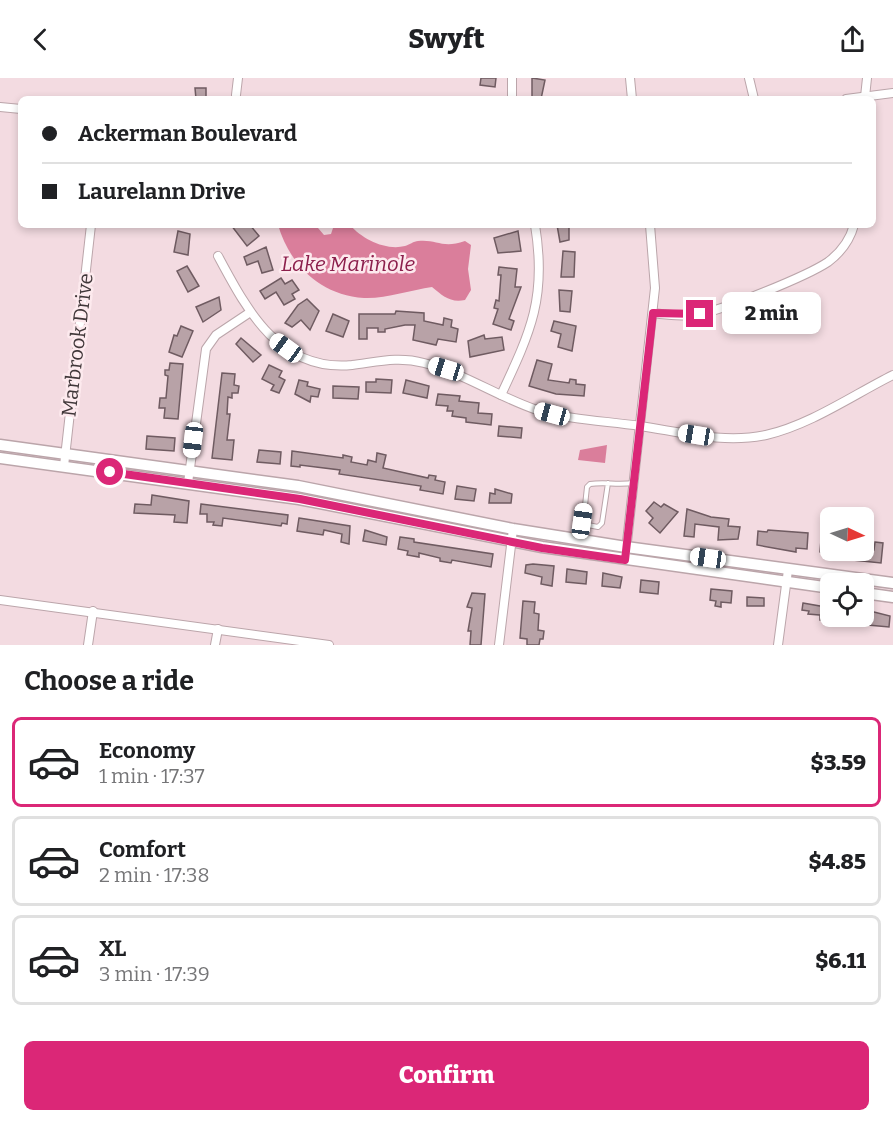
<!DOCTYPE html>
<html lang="en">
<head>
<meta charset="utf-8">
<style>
	body { margin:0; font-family:Bitter,serif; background:#f2f2f2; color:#202124; height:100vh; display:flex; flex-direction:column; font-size:22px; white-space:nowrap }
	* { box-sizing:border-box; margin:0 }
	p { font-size:20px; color:#757577 }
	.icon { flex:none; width:33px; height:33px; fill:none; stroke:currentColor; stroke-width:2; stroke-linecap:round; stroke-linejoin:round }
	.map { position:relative; height:567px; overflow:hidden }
	.details { display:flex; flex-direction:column; background:#fff; flex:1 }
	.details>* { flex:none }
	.guide { position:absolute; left:18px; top:18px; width:858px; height:132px; border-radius:9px; box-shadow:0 3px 9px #0003; display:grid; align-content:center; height:132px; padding:0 24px; background:#fff }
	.needle { width:39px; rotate:94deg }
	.tools { position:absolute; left:820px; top:429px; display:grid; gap:12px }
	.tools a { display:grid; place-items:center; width:54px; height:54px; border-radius:9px; background:#fff; box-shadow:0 3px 9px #0003; font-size:30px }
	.end { position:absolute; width:27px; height:27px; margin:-14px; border:8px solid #db2777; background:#fff; box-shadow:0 0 0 3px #fff }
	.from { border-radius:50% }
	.bubble { position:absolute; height:42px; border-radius:9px; background:#fff; box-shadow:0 3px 9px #0003; font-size:20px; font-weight:800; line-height:42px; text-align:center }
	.car { position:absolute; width:18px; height:36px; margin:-18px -9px; border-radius:8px; box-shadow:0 0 4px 2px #0007; background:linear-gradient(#fff 24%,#345 0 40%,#fff 0 76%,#345 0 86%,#fff 0) }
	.guide b { display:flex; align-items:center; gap:21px; height:57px; font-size:22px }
	.guide b+b { border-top:2px solid #e0e0e0 }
	.guide i { width:15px; height:15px; background:#202124 }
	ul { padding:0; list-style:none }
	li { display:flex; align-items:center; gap:18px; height:90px; margin:0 12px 9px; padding:0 12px; border:3px solid #e0e0e0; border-radius:9px }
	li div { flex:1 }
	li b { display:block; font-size:22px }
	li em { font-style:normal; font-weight:800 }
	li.selected { border-color:#db2777 }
	li>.icon { width:54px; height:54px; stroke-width:1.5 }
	h2 { padding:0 24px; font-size:27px; line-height:72px }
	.cta { display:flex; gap:12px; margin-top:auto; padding:12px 24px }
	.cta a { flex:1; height:69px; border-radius:9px; background:#db2777; color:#fff; font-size:24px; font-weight:800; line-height:69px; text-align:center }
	header { display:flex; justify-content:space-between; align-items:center; height:78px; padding:0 24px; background:#fff; font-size:27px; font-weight:800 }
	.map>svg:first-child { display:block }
	.water { fill:#da7e9b }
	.building { fill:#b8a2a7; stroke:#6f5b61; stroke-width:1.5 }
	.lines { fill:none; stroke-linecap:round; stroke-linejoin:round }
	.lane-casing { stroke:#bba5aa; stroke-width:6 }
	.street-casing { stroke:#bba5aa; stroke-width:10 }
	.secondary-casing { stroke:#bba5aa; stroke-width:13 }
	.lane { stroke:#fff; stroke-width:4 }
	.street { stroke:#fff; stroke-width:8 }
	.secondary { stroke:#fff; stroke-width:10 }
	.route { stroke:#db2777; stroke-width:8 }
	.labels { text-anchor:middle; stroke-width:5; stroke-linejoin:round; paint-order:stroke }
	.street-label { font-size:20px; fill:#403739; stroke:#fdeaee }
	.water-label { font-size:21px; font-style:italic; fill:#8c1f4c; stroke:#fdeaee }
</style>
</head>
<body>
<header><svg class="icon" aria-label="back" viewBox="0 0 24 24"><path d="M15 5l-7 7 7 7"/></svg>Swyft<svg class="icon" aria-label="share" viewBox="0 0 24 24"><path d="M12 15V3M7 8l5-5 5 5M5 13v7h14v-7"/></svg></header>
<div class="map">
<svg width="893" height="567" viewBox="0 0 893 567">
	<rect width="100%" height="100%" fill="#f3dbe1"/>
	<g class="water">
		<path d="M278,147h41l-1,3 6,7 7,-1 3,-9h16c12,14 36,26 55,21 4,-1 9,-5 13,-5 19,-2 24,8 47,0l6,4 -3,24 3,21 -6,10c-15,3 -22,-4 -33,-13 -21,3 -47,12 -68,11 -44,-3 -74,-33 -86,-73z"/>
		<path d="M607,367l-2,18 -27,-3 2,-10z"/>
	</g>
	<g class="building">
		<path d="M481,0h15l-1,9 -15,-2z"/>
		<path d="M532,0l13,2 -4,19h-9z"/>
		<path d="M195,10h11v11h-10z"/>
		<path d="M231,147h19l9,11 -12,10z"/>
		<path d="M557,147h12v15l-9,2z"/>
		<path d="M178,153l12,3 -2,21 -14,-3z"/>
		<path d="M518,153l3,20 -23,2 -4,-15z"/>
		<path d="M266,169l7,23 -11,3 -4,-12 -11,4 -3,-8z"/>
		<path d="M563,173l12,1 -1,25h-13z"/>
		<path d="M187,188l12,20 -11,6 -11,-21z"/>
		<path d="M499,189l18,2 -2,18h6l-12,32 5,2 -3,9 -18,-6 5,-15 -4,-1 2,-8 3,1 2,-26h-3z"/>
		<path d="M281,200l4,6 7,-4 7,10 -7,4 3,5 -11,6 -8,-13 -11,7 -5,-8z"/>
		<path d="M559,212l13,1 -2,21 -10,-1z"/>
		<path d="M219,219l2,13 -18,12 -7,-15z"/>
		<path d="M307,221l12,12 -9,19 -9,-10 -9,7 -7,-4 13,-18z"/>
		<path d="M396,233l28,2v8l19,4 1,-7 8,2 -1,7 7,2 -2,13 -18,-3 -2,6 -23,-5 2,-15h-10l-20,4v3h-7v-4h-11v11h-8v-25h36z"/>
		<path d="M333,236l16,7 -6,16 -17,-6z"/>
		<path d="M554,243l22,5 -4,25 -14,-4 3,-13 -10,-3z"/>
		<path d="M181,248l12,5 -11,26 -13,-5 5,-17 3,1z"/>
		<path d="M484,257l1,4 17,-2 2,13 -34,7 -2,-16z"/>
		<path d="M241,260l20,17 -8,7 -17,-18z"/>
		<path d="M537,282l15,4 -4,16 21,3 1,-4 6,1v4l9,1 -1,11 -28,-2 -27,-8z"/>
		<path d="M170,285l13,1 -5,55 -14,-1 1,-10h-6l1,-10h6l2,-22 -3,-1v-5h4z"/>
		<path d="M269,287l13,6 -3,6 6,3 -6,13 -8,-3 3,-5 -12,-6z"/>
		<path d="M222,295l13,1 -1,11 5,1 -1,7h-6v5l-4,-1 -1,17h3l-3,26h7l-2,20 -20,-2z"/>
		<path d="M376,301l16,1 -1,13 -25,-1v-10h10z"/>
		<path d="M299,302l9,2 -1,4 13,3 -2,8 -7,-1 -1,6 -15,-8z"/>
		<path d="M406,302l23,6 -2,12 -24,-5z"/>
		<path d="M333,308l26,1 -1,12 -25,-1z"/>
		<path d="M438,316l22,2 -1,5 20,2 -1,10 14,1 -1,11 -25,-3v-4l-14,-2 1,-5h-6l1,-5 -12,-1z"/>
		<path d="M499,348l23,2 -1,10 -23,-2z"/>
		<path d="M147,358l28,2 -1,13 -28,-2z"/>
		<path d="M259,372l22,2 -1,12 -23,-2z"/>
		<path d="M292,373l51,7v-3l9,2 -1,5 16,3 1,-5 8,2 1,-9 9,2 -3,13 45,10 1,-3 7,1 -1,4 10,2 -2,12 -23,-4 1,-4 -82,-12 1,-4 -40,-5v2l-9,-1z"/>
		<path d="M457,408l19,3 -2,12 -19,-2z"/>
		<path d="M495,411l17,5 -1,9h-22l1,-10 5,1z"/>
		<path d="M152,417l37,6 -2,22 -13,-1 1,-7 -41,-2 1,-9 16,1z"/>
		<path d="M654,424l7,5 3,-3 14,8 -18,21 -11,-10 4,-5 -7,-7z"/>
		<path d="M201,426l87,11 -1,9 -5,-1 -1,3 -58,-8 -1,8 -9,-1 1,-3h-7v-8h-7z"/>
		<path d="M687,431l24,8 18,2 -1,7 12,1 -2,12 -20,1 1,-13 -24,-3 -1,13 -10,-1z"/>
		<path d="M299,440l51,8 -1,18 -8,-2 1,-8 -18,-4 -1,5 -26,-4z"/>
		<path d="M365,452l22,7 -1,8 -23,-4z"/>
		<path d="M768,452l40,3 -1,16 -11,-1v4l-39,-7 1,-14 9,1z"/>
		<path d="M400,459l14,2v3l79,12 -2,13 -39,-7 -1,3 -11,-2v-3l-21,-5v4l-12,-2 1,-4 -10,-2z"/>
		<path d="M821,462l10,1v13l-11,-2z"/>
		<path d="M875,464l8,1 -2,20 -28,-3 1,-10h20z"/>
		<path d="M533,486l21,2 -2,20 -11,-2 1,-7 -17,-4 1,-8z"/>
		<path d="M567,491l20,3 -1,12 -20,-2z"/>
		<path d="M603,495l19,4 -2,11 -18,-2z"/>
		<path d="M641,502l18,2 -1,12 -18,-2z"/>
		<path d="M711,511l21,2 -1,12 -10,-1v5l-6,-1 1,-5 -6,-1z"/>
		<path d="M472,515l13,1 -4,51h-11l1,-14h-3l4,-23 -5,-1z"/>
		<path d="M747,519l17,1v8h-17z"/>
		<path d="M523,523l12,1 -1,11 5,1 -1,16 6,1 -1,8h-3l-1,6h-12v-6l-7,-1z"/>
		<path d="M803,525l28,5v8l-23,-2 1,-3 -7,-1z"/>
		<path d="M870,533l20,5 -1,11 -21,-2z"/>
		<path d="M820,538h33v8l-33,-4z"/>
	</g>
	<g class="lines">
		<defs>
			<path id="lane" d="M608,405l-6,40 -4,4 -15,-3 4,-37 3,-3c14,-2 28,1 43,-1"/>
			<g id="street">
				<path d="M512,0v21"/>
				<path d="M630,0l2,21"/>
				<path d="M749,0l5,21"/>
				<path d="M236,17l2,-17"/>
				<path d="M865,19l2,-19"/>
				<path d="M846,21l47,-6"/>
				<path d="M0,29l21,2"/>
				<path d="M218,178c29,54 61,116 134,109 25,-3 46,-9 72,-2 40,10 74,34 113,47 33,10 69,11 103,16 41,6 84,18 126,9 44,-10 87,-40 127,-60"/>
				<path d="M653,235c15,2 31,4 46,1 25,-4 108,-38 129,-52 12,-9 22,-22 26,-37"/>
				<path d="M501,317c30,-64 46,-98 34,-170"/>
				<path d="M64,388l27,-241"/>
				<path d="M188,405l18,-134 10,-14 33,-22"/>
				<path d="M625,482l30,-272 -5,-63"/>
				<path d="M0,522l329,45"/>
				<path d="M88,567l5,-34"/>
				<path d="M215,567l3,-16"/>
				<path d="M499,567l14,-116"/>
				<path d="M778,567l10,-75"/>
			</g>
			<g id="secondary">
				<path d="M0,367l298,41 215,43 113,18 267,36"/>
				<path d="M0,380l299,41 243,48 289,41"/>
				<path d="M864,515l29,4"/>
			</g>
		</defs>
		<use href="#lane" class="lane-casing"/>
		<use href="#street" class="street-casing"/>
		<use href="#secondary" class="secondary-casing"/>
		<use href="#lane" class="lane"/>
		<use href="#street" class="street"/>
		<use href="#secondary" class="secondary"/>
	</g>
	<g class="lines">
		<path class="route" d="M110,394l190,27 242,49 83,12 28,-247 47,1"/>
	</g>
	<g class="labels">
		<g class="street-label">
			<text transform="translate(77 267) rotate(-83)" y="7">Marbrook Drive</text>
		</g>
		<g class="water-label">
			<text x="348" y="193">Lake Marinole</text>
		</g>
	</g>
</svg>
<div class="tools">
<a><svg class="needle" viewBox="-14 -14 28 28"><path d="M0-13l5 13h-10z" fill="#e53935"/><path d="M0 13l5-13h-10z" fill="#757577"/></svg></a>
<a><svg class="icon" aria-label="locate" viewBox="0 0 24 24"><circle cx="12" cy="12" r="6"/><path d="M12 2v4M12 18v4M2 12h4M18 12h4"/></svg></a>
</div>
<i class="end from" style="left:110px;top:394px"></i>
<i class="end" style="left:700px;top:236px"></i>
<div class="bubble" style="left:722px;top:214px;width:99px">2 min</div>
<i class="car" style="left:286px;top:270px;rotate:306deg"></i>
<i class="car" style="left:446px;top:291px;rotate:287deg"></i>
<i class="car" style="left:552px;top:336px;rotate:285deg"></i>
<i class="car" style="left:696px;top:357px;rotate:279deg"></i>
<i class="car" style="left:193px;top:362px;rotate:187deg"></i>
<i class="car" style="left:582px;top:443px;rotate:8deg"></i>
<i class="car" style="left:708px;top:480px;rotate:278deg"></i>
<div class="guide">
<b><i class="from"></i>Ackerman Boulevard</b>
<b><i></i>Laurelann Drive</b>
</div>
</div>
<section class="details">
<h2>Choose a ride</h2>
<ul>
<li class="selected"><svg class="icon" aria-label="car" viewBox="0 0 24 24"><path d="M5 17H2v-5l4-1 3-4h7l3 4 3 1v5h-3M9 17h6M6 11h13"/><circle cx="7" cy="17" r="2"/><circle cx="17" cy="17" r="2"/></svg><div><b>Economy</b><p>1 min · 17:37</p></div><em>$3.59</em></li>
<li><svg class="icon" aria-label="car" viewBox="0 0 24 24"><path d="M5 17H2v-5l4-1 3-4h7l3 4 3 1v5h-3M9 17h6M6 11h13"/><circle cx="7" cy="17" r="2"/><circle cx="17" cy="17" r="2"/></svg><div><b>Comfort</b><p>2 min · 17:38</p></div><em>$4.85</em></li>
<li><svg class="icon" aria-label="car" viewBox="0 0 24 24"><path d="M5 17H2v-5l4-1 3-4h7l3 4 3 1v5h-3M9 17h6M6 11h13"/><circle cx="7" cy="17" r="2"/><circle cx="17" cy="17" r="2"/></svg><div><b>XL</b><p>3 min · 17:39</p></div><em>$6.11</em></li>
</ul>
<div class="cta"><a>Confirm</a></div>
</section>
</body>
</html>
